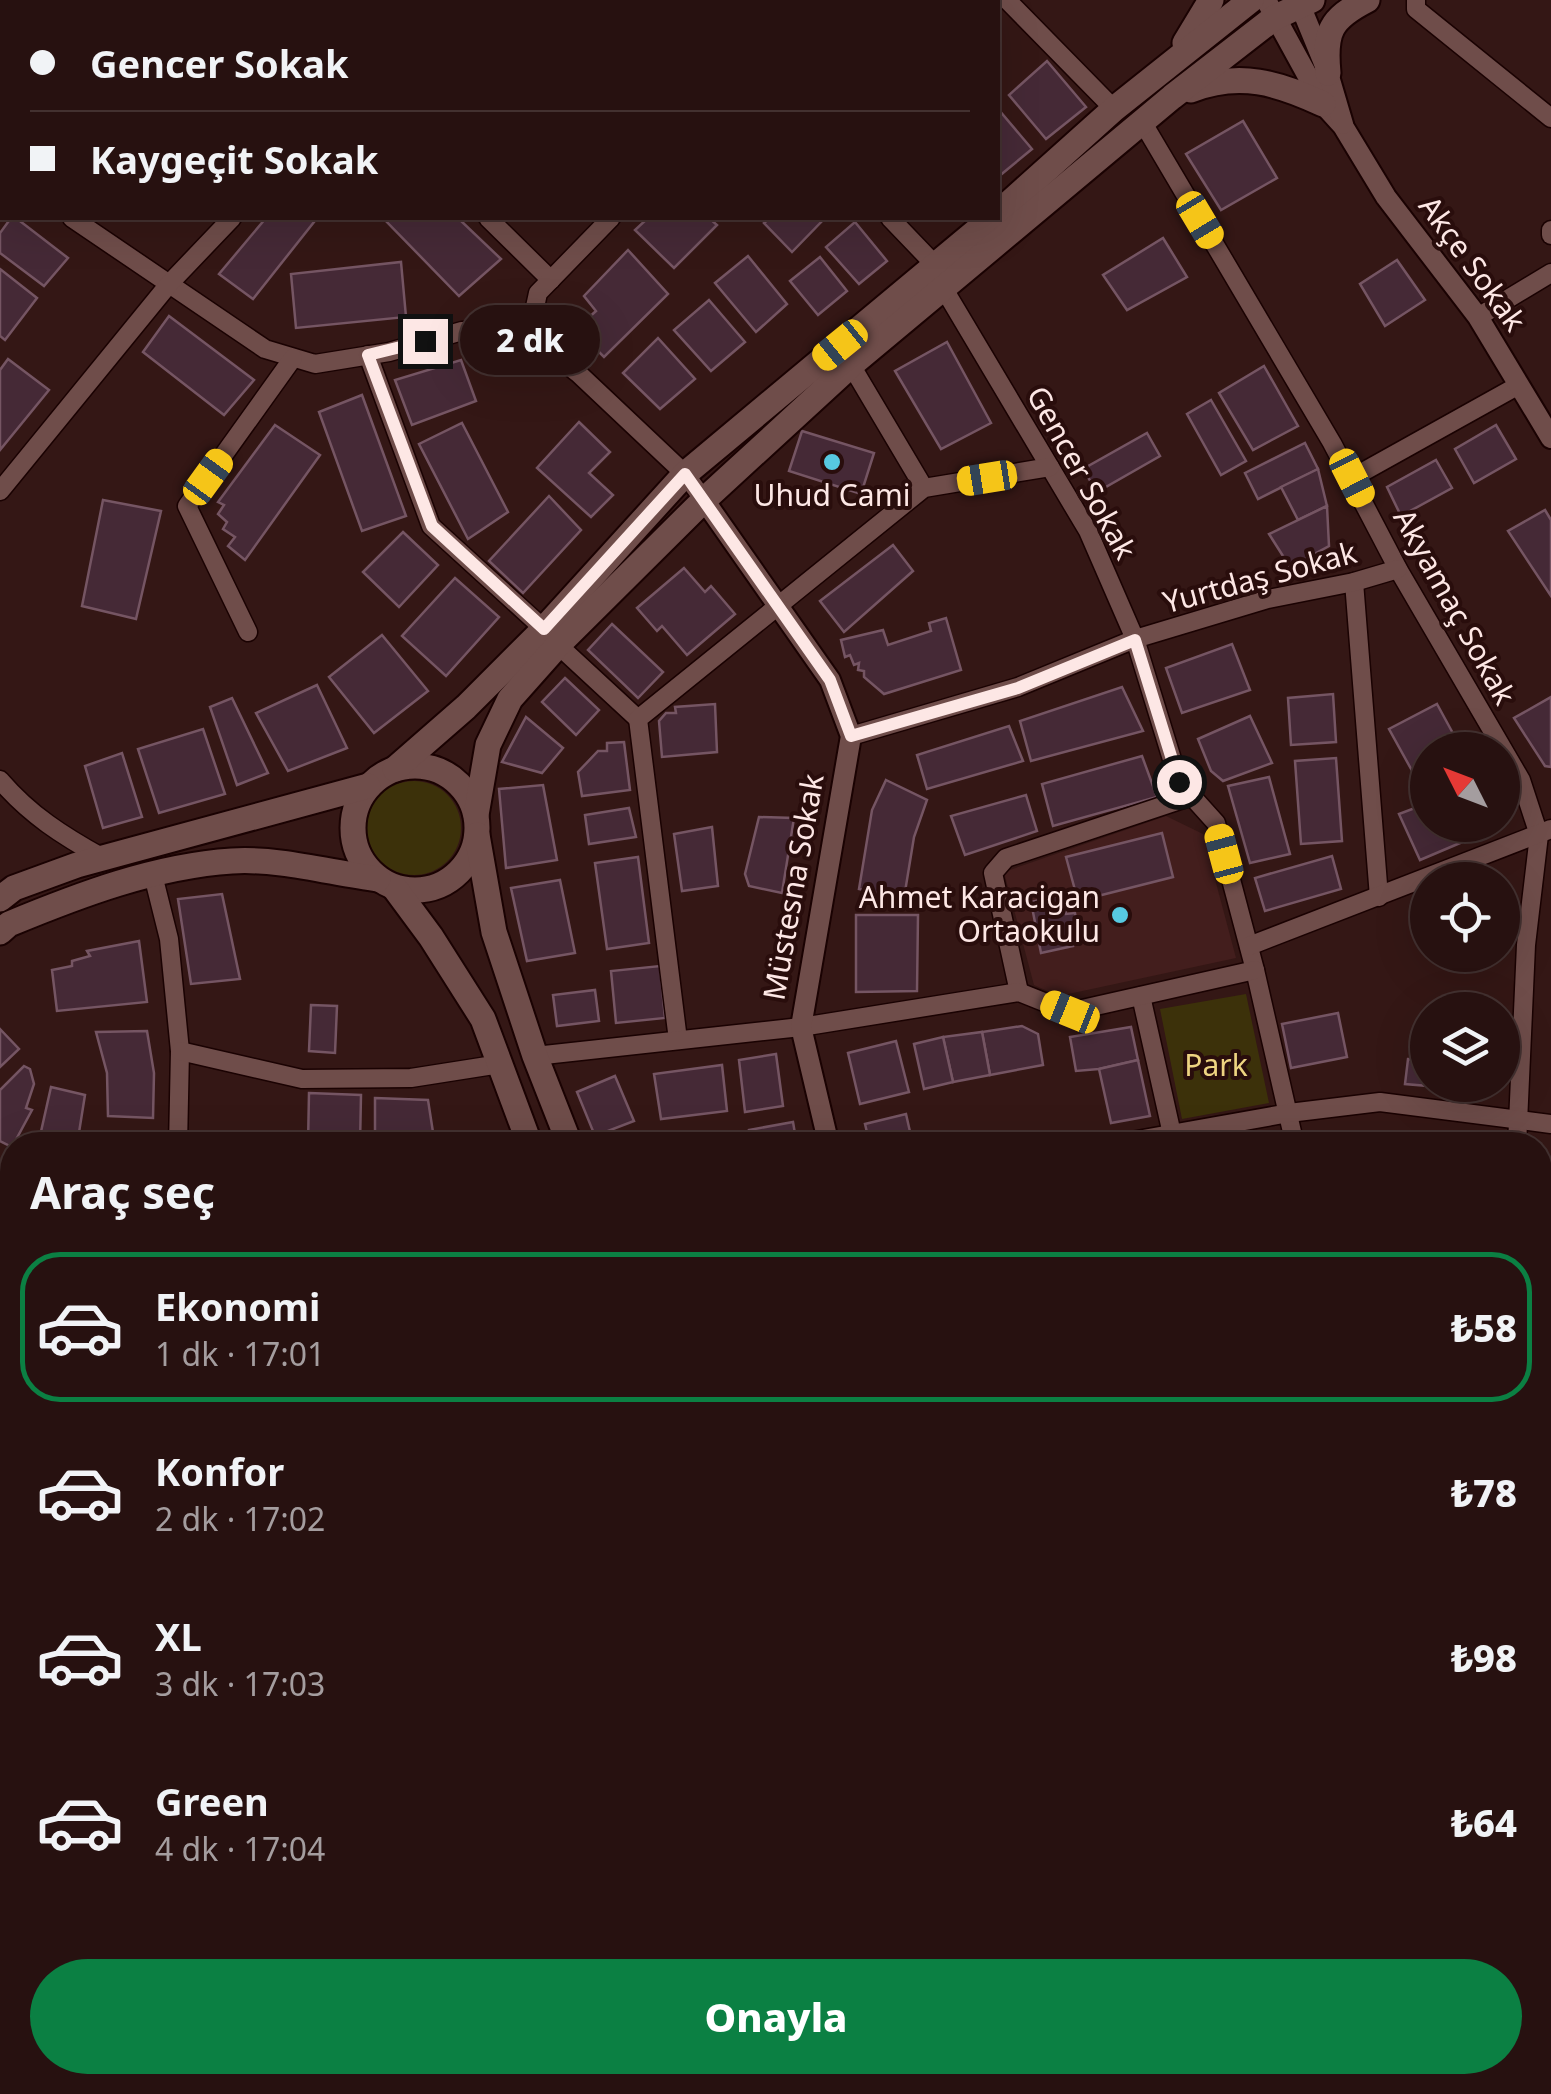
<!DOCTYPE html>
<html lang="tr">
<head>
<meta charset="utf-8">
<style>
	body { margin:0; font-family:"Noto Sans",sans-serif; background:#2f1a19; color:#f1f3f6; height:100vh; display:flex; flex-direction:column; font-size:38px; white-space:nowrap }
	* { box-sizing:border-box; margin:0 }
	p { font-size:32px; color:#a49d9f }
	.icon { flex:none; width:55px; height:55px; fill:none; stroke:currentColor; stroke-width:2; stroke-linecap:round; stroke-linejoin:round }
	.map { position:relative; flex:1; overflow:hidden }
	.panel { position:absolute; left:0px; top:1132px; width:1552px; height:962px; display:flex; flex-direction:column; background:#271110; border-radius:40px 40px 0 0; box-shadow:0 10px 40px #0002,0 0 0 2px #433130 }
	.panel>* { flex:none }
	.hud { position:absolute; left:0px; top:0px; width:1000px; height:220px; box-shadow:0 10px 40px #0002,0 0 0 2px #433130; display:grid; align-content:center; height:220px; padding:0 30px; background:#271110 }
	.needle { width:65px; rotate:312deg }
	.controls { position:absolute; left:1410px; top:732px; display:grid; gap:20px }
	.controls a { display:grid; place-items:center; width:110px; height:110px; border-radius:50%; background:#271110; box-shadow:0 10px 40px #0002,0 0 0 2px #433130; font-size:50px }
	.end { position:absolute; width:45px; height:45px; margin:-22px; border:12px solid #fde7e5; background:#111; box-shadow:0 0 0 5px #111 }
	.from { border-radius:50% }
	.bubble { position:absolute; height:70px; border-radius:35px; background:#271110; box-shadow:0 10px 40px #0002,0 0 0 2px #433130; font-size:32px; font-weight:800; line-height:70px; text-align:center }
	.car { position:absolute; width:30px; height:60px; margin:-30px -15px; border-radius:12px; box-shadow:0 0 8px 2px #0007; background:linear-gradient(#f5c518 24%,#345 0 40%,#f5c518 0 76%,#345 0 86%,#f5c518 0) }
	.hud b { display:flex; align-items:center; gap:35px; height:95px; font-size:38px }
	.hud b+b { border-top:2px solid #433130 }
	.hud i { width:25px; height:25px; background:#f1f3f6 }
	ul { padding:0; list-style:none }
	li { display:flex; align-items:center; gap:30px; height:150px; margin:0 20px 15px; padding:0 10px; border:5px solid transparent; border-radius:40px }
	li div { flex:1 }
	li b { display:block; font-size:38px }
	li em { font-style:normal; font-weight:800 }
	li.active { border-color:#0b8043 }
	li>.icon { width:90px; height:90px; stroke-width:1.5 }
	h2 { padding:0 30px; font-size:45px; line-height:120px }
	.cta { display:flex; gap:20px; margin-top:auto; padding:20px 30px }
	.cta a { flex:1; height:115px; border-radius:60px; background:#0b8043; color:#fff; font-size:40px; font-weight:800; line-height:115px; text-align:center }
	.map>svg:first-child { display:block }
	.built { fill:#431e1d }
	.green { fill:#3c310a }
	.building { fill:#452936; stroke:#755563; stroke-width:2.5 }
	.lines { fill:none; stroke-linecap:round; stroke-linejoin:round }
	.minor-casing { stroke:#1a0202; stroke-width:21 }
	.tertiary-casing { stroke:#1a0202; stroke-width:24 }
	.secondary-casing { stroke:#1a0202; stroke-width:29 }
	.minor { stroke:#6f4d4a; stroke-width:18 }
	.tertiary { stroke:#6f4d4a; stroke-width:20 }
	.secondary { stroke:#6f4d4a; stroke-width:25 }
	.route { stroke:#fde7e5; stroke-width:12 }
	.poi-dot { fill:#57c9e1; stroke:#290d0c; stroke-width:4 }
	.labels { text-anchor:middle; stroke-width:8; stroke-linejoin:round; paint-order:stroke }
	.street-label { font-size:30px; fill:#fde7e5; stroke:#290d0c }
	.poi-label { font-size:30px; fill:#fde7e5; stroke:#290d0c }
	.park-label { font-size:30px; fill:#eed481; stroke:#290d0c }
</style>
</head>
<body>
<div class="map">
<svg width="1551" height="2094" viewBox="0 0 1551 2094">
	<rect width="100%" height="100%" fill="#341715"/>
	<path class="built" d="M1166,816l37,18 33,124 -177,38 -25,-11 -30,-113z"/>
	<g class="green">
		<circle cx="414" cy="828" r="47"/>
		<path d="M1246,994l23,109 -87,16 -22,-110z"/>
	</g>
	<g class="building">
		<path d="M1047,61l39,46 -40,32 -37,-44z"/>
		<path d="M999,110l33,39 -34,28v-66z"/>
		<path d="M1243,121l34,57 -56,32 -35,-56z"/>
		<path d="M11,218h5l52,40 -24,28 -44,-33v-20z"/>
		<path d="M266,218h42l6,4 -61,77 -34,-25z"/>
		<path d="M383,218h75l43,41 -42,37z"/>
		<path d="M648,218h61l8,7 -43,43 -39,-38z"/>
		<path d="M770,218h55l-33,34 -28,-29z"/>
		<path d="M855,222l32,39 -28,23 -33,-37z"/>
		<path d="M1163,238l24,39 -60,33 -24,-35z"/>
		<path d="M628,250l40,44 -64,63 -28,-28 20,-18 -12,-15z"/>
		<path d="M748,256l39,48 -31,28 -41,-49z"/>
		<path d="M820,257l27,34 -29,24 -28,-34z"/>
		<path d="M1397,260l28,40 -40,26 -25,-42z"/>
		<path d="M401,262l5,55 -110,11 -5,-54z"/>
		<path d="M0,269l37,29 -32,42 -5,-4z"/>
		<path d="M709,300l36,42 -34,29 -37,-41z"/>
		<path d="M169,316l85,64 -30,35 -81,-63z"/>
		<path d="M658,338l37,41 -35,30 -37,-36z"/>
		<path d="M947,342l44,81 -50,26 -46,-78z"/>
		<path d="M8,359l41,31 -49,60v-80z"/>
		<path d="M461,360l15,41 -64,24 -17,-45z"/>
		<path d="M1264,366l34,60 -45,24 -34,-57z"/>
		<path d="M362,395l44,121 -44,15 -43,-119z"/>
		<path d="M1211,400l35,61 -25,14 -34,-61z"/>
		<path d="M579,422l31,30 -21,21 24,22 -22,22 -54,-49z"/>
		<path d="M462,423l46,89 -40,27 -49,-95z"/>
		<path d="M275,425l45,30 -75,105 -17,-14 7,-9 -12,-8 4,-7 -9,-8 6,-9 -6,-3z"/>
		<path d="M1496,425l20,34 -42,24 -19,-34z"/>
		<path d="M802,431l72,22 -13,41 -72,-23z"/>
		<path d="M1147,433l13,23 -63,36 -14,-23z"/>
		<path d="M1305,443l13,26 -60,30 -13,-26z"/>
		<path d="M1436,460l16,28 -51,28 -14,-29z"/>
		<path d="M1318,469l9,37 -29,14 -17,-33z"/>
		<path d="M549,496l32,34 -58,63 -34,-32z"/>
		<path d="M103,500l58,11 -25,108 -54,-13z"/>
		<path d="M1327,506l2,40 -39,21 -21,-33z"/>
		<path d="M1545,510l6,10v76l-43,-65z"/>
		<path d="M403,532l35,33 -39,42 -36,-35z"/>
		<path d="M893,545l20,26 -69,61 -24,-31z"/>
		<path d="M684,568l21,24 6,-6 24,28 -48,41 -25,-29 -5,5 -20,-23z"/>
		<path d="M455,578l44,39 -53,59 -44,-40z"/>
		<path d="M946,618l15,52 -77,24 -20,-17v-6l-6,-1 1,-7 -5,2 -4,-10 -5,2 -4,-17 42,-10 5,15 43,-14 -2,-8z"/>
		<path d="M612,624l51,48 -25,26 -50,-48z"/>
		<path d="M382,635l46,56 -54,42 -45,-56z"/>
		<path d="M1232,644l18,46 -68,23 -16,-45z"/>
		<path d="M565,678l34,32 -23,25 -34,-33z"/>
		<path d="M317,685l30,63 -59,23 -32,-58z"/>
		<path d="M1122,687l21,44 -112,30 -11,-40z"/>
		<path d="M1333,694l3,48 -45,3 -3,-47z"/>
		<path d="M1551,697v70l-6,-1 -31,-48z"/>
		<path d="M232,698l36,75 -31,12 -27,-78z"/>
		<path d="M715,704l2,48 -55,5 -3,-36 7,-8h10l-1,-6z"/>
		<path d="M1437,704l25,46h-34v34l-7,3 -32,-58z"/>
		<path d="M1250,716l22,47 -49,18 -12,-10 -13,-32z"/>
		<path d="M526,717l37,31 -21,25 -40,-11z"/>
		<path d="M1009,726l14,35 -96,28 -10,-34z"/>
		<path d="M203,729l22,65 -66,19 -21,-64z"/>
		<path d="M624,742l6,48 -48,6 -4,-24 20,-21h9v-8z"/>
		<path d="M122,753l20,64 -39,11 -18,-62z"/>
		<path d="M1142,756l15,41 -104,29 -11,-42z"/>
		<path d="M1336,758l6,83 -41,3 -6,-83z"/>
		<path d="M1269,777l21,77 -40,9 -22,-77z"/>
		<path d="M886,780l41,20 -13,37 -10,61 -45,-9 13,-79z"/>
		<path d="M543,785l14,75 -51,8 -7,-79z"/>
		<path d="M1026,795l11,36 -72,24 -14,-39z"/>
		<path d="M1428,803v22h63l2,4 -73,31 -21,-46z"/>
		<path d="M629,808l7,29 -47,7 -4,-29z"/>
		<path d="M759,817l35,1 -12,75 -33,-7 -4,-12z"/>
		<path d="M712,827l6,59 -36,5 -8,-57z"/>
		<path d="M1162,833l11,44 -95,24 -12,-44z"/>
		<path d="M1332,856l9,33 -76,22 -10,-33z"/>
		<path d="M638,857l11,86 -42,6 -12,-86z"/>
		<path d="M560,880l15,73 -48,8 -16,-73z"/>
		<path d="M222,894l18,85 -49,5 -13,-85z"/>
		<path d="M1062,895l4,19 9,-1 2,12 -8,2 4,19 -32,7 -10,-51z"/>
		<path d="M856,915h62l-1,76 -61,1z"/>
		<path d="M139,941l8,61 -90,9 -5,-41 20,-4v-5l18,-5 -3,-5z"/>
		<path d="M660,966l5,52 -49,5 -5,-52z"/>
		<path d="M595,990l4,31 -42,5 -4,-31z"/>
		<path d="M311,1005l26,1 -2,47 -26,-2z"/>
		<path d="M1338,1013l9,44 -56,11 -9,-44z"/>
		<path d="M1022,1026l16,8 5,31 -53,10 -8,-43z"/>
		<path d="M1131,1027l7,33 -39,9 -23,2 -6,-34z"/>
		<path d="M0,1029l19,20 -19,18z"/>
		<path d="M147,1031l7,42 -1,45 -45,-2 -1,-43 -11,-41z"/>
		<path d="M982,1032l8,43 -37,7 -10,-45z"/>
		<path d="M943,1037l10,45 -29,7 -10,-45z"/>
		<path d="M896,1041l13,51 -49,12 -12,-51z"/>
		<path d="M776,1054l7,52 -38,6 -6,-52z"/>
		<path d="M1408,1059l20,2v24h61l-1,6 -83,-7z"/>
		<path d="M1138,1060l12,56 -39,7 -12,-54z"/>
		<path d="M722,1065l5,46 -66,8 -7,-45z"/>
		<path d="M24,1066l6,3 4,15 -8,24 6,2 -20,37 -12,-6v-51z"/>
		<path d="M615,1076l19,45 -39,15 -18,-44z"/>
		<path d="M51,1087l34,8 -8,50h-39z"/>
		<path d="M309,1093l52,2 -1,50h-52z"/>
		<path d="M375,1098l53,2 7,45h-60z"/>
		<path d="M906,1114l7,31h-43l-5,-21z"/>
		<path d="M793,1122l4,23h-46l-2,-15z"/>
		<path d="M0,1210l12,2 -3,45 -9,-2z"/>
		<path d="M1545,1237h6v57l-10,-1z"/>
		<path d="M1546,1316l5,3v63l-11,-5v-49z"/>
		<path d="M0,1332l12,2v76l-12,15z"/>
		<path d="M12,1443v40l-12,-10v-14z"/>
		<path d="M0,1506h11v47l-11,1z"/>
		<path d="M0,1774l12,1v36l-12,-1z"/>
		<path d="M1551,1810v58l-11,1v-58z"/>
		<path d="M0,1837l12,1v41l-12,-1z"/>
		<path d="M1551,1917v84h-5l-2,-83z"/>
		<path d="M0,2013h12v49l-12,-1z"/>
		<path d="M1551,2050v44h-70v-12h59v-31z"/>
		<path d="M260,2082h92l-1,10z"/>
		<path d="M572,2082h88v7z"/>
		<path d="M660,2082h45l-1,12h-44z"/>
		<path d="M1370,2082h51l1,12h-51z"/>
	</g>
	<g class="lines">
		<defs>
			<g id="minor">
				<path d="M208,0l1,2"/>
				<path d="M684,0l3,2"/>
				<path d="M1007,0l107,109"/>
				<path d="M1416,0v9l135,109"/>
				<path d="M516,2l12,-2"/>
				<path d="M820,2l2,-2"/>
				<path d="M1143,123l189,320 66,126 123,211 18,55 -13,110 -9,200"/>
				<path d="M0,169l2,1"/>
				<path d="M0,195l2,-4"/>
				<path d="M72,218l193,131 50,15 74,-12 73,-21 46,-3 21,7 50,39 106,100 19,26"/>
				<path d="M488,218l63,62"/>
				<path d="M890,218l47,49"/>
				<path d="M1551,230v5"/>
				<path d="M944,289l144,242 47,108 44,143 37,41 39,147 40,175"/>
				<path d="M1478,317l73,-44"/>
				<path d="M529,335l9,-42 73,-75"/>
				<path d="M368,355l63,171 113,103"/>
				<path d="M851,365l73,123"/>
				<path d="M1352,478l167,-93"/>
				<path d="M0,491l169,-207 63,-66"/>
				<path d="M1354,582l25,315"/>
				<path d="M248,632l-61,-126 106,-148"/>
				<path d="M558,645l80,74"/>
				<path d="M851,736l167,-49 117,-48 133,-40 86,-17 44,-13"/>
				<path d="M0,780c30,35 63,56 103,78"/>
				<path d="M153,875l16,64 11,112 -2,94"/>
				<path d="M1249,946l302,-117"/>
				<path d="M1019,992l-26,-119 13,-15 186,-62"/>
				<path d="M1141,996l31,138"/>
				<path d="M678,1040l-40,-321 286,-231 126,-21"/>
				<path d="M180,1051l122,28 109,-1 89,-14"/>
				<path d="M535,1056l266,-29 218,-35 50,20 186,-42"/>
				<path d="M1109,1145l180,-32 91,-11 171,22"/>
				<path d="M0,1172l12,3"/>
				<path d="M0,1568h12"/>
				<path d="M0,1718l12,-28"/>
				<path d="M0,1744l12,1"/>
				<path d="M1540,1892h11"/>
				<path d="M1467,2082l1,12"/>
				<path d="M386,2094v-12"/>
				<path d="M1267,2094l4,-12"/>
			</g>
			<g id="tertiary">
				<path d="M1266,0l57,104 20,22 43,71 92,120 73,121"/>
				<path d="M1298,0l30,73 15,51"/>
				<path d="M704,500l126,180 21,56 -50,291 28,118"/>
				<path d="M1540,1581l11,-10"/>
			</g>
			<g id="secondary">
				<path d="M1185,43l26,-43"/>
				<path d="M1328,73c-4,-41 2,-54 39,-73"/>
				<path d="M1191,90c48,-19 88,-7 132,14"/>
				<path d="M998,213l116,-104 137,-109"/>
				<circle cx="415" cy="828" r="62"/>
				<path d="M395,769l71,-62 78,-78 141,-155 307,-256"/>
				<path d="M476,815l12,-70 22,-46 48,-54 146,-145 147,-135 321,-268 102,-79 38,-18"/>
				<path d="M477,835l17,97 41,124 35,89"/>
				<path d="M394,887l37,50 52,82 47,126"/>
				<path d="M0,899l14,-11 63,-23 291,-79"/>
				<path d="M0,932l9,-8c70,-29 146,-58 223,-63 48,-3 99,12 146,18"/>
				<path d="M0,1927l12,1"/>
				<path d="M0,1970l12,2"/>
				<path d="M810,2082l2,12"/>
				<path d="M1009,2082l28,12"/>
				<path d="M1112,2082l27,12"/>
				<path d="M877,2094l3,-12"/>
			</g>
		</defs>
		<use href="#minor" class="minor-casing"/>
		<use href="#tertiary" class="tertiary-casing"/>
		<use href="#secondary" class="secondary-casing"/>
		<use href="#minor" class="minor"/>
		<use href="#tertiary" class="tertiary"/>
		<use href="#secondary" class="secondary"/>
	</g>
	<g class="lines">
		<path class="route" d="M425,341l-57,14 64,171 112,103 141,-155 145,206 21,56 167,-48 117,-48 44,142"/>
	</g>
	<g class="poi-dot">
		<circle cx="832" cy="462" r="10"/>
		<circle cx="1120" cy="915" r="10"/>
	</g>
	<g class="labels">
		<g class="street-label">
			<text transform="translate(1472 264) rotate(54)" y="10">Akçe Sokak</text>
			<text transform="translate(1081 473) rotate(61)" y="10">Gencer Sokak</text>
			<text transform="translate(1260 578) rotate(-15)" y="10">Yurtdaş Sokak</text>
			<text transform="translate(1454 607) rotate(61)" y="10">Akyamaç Sokak</text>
			<text transform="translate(794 887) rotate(-80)" y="10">Müstesna Sokak</text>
		</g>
		<g class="poi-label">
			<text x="832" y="506">Uhud Cami</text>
			<text x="1100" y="908" text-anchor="end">Ahmet Karacigan<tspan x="1100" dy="34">Ortaokulu</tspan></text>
		</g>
		<g class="park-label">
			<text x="1216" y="1076">Park</text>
		</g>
	</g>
</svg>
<div class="controls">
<a><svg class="needle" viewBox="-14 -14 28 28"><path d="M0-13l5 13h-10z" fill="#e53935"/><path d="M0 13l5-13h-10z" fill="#a49d9f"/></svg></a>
<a><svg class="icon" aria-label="locate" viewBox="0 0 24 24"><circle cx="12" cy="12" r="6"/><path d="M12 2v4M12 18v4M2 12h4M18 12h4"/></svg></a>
<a><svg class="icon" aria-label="layers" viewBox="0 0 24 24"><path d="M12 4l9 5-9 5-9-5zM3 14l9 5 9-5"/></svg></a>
</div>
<i class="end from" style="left:1179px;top:782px"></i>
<i class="end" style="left:425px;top:341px"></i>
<div class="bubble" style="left:460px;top:305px;width:140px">2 dk</div>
<i class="car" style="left:1200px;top:220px;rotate:149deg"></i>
<i class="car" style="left:840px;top:345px;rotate:231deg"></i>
<i class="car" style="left:208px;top:477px;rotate:36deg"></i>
<i class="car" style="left:987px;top:478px;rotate:261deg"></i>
<i class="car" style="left:1352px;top:478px;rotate:153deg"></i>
<i class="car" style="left:1224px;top:854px;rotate:345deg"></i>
<i class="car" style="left:1070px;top:1012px;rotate:292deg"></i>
<div class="hud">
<b><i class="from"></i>Gencer Sokak</b>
<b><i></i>Kaygeçit Sokak</b>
</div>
<section class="panel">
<h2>Araç seç</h2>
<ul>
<li class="active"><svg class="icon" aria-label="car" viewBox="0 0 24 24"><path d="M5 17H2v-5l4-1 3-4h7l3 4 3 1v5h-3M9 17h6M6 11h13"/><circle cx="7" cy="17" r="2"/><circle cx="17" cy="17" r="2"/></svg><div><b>Ekonomi</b><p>1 dk · 17:01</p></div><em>₺58</em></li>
<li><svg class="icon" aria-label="car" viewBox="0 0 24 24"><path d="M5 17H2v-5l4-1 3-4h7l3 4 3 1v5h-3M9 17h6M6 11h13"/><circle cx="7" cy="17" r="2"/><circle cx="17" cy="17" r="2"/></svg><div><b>Konfor</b><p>2 dk · 17:02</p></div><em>₺78</em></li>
<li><svg class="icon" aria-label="car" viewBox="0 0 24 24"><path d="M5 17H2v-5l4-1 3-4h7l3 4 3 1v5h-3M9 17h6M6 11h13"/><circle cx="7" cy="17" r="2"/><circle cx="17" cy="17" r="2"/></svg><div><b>XL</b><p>3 dk · 17:03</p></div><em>₺98</em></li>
<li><svg class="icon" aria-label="car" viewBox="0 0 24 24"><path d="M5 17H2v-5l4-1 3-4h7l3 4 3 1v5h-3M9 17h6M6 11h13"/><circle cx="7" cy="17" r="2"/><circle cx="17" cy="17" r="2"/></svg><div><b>Green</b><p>4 dk · 17:04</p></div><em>₺64</em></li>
</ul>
<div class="cta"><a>Onayla</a></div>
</section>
</div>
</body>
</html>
